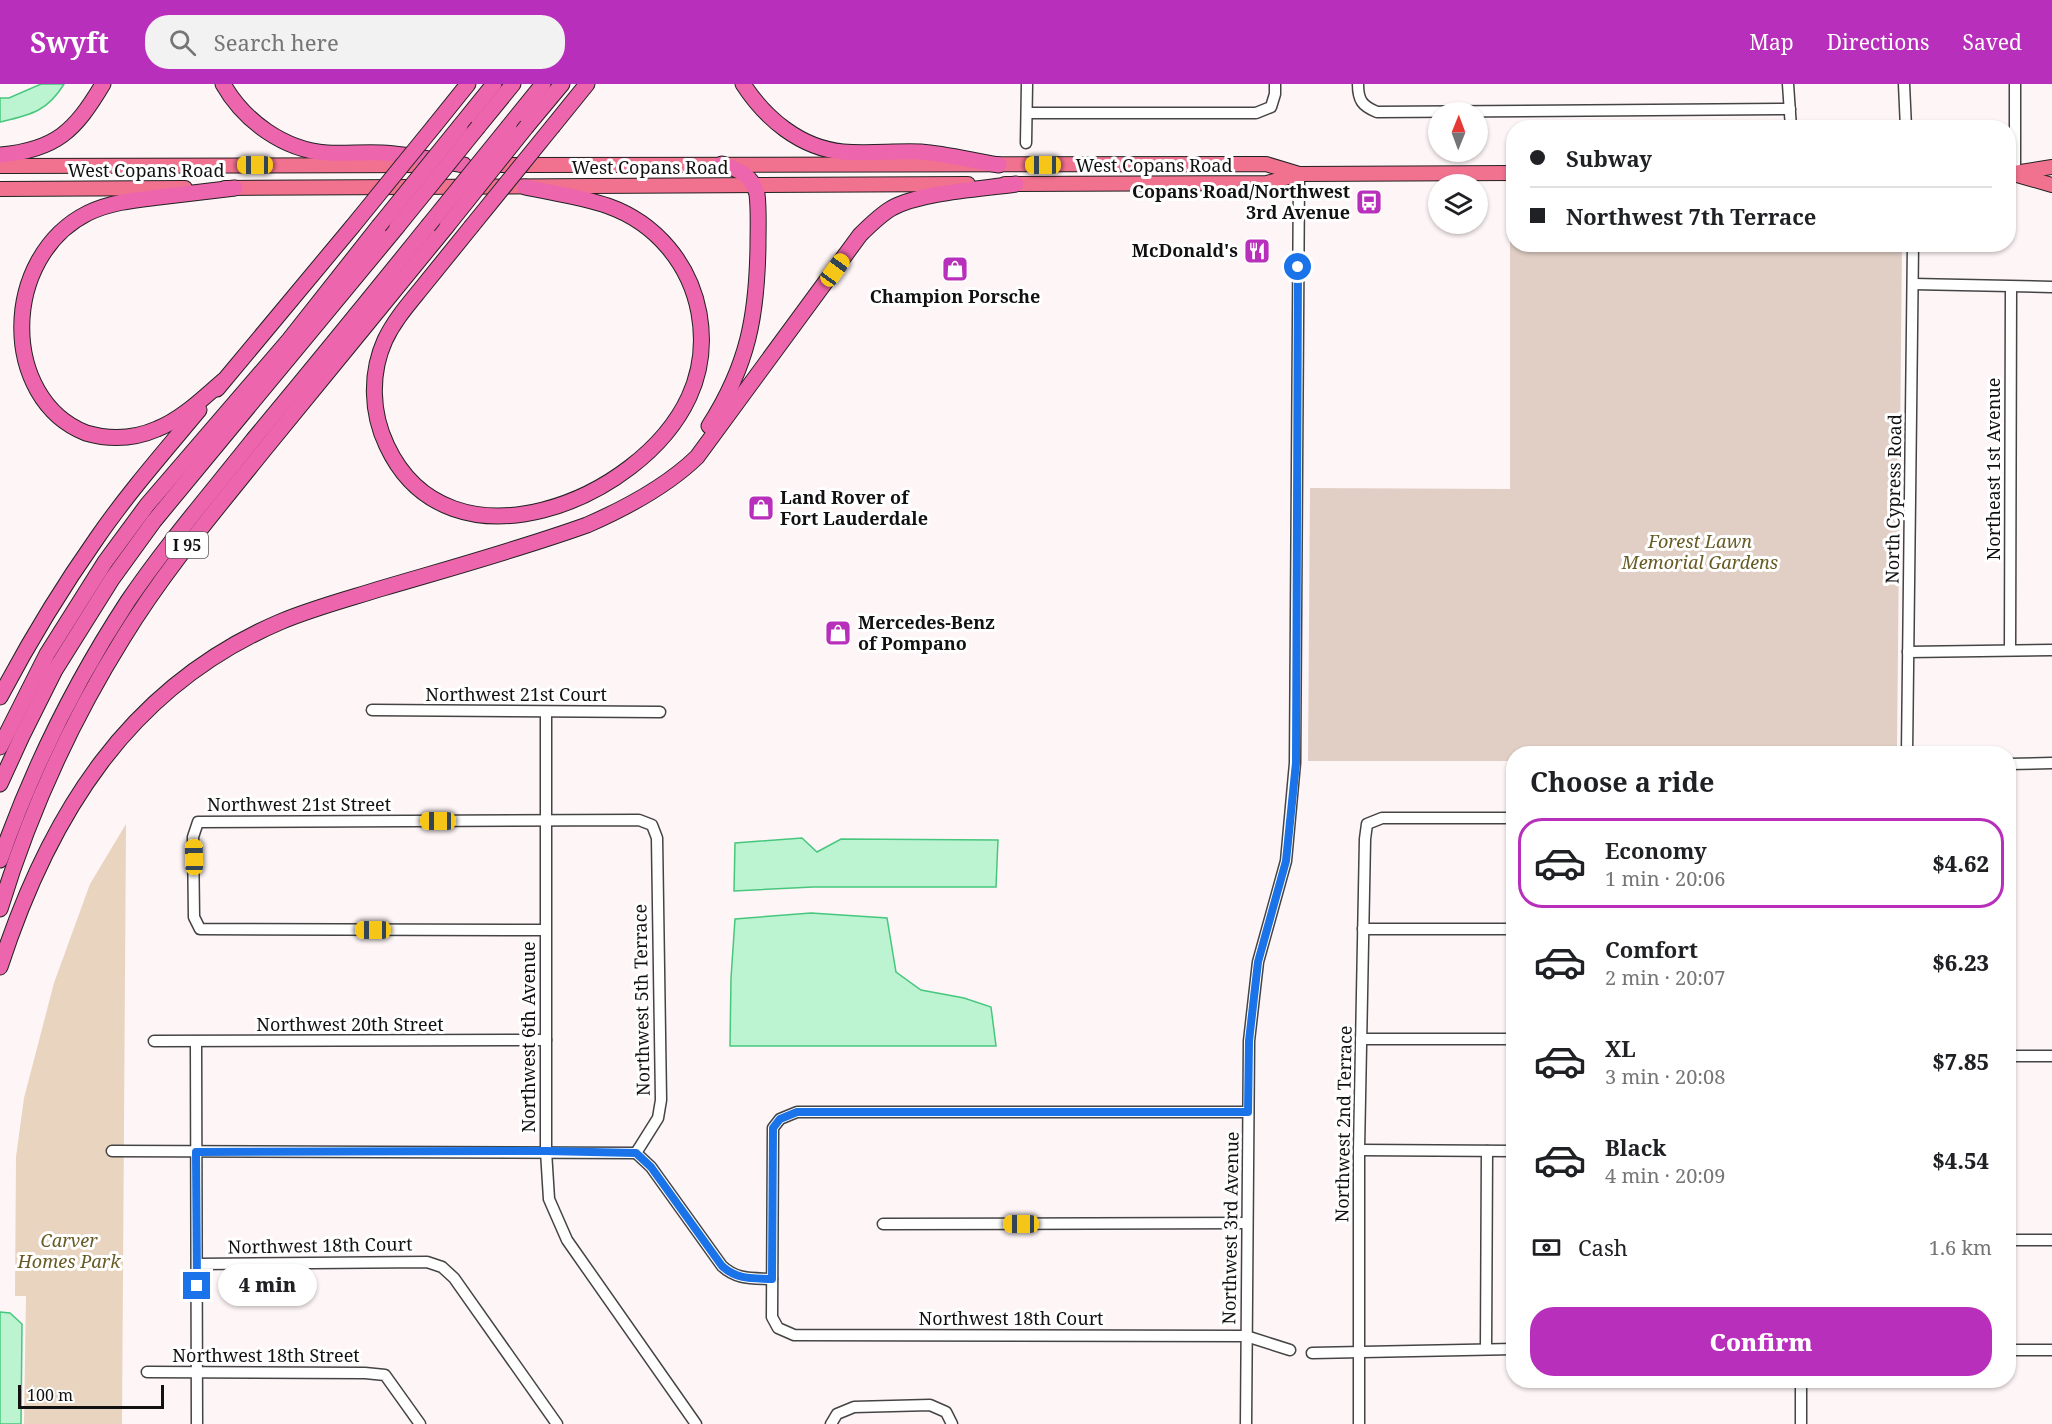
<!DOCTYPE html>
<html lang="en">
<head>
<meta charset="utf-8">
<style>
	body { margin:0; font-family:"Noto Serif",serif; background:#f2f2f2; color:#202124; height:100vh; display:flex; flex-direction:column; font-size:22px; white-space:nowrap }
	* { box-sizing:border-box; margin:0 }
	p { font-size:20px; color:#757577 }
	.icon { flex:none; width:33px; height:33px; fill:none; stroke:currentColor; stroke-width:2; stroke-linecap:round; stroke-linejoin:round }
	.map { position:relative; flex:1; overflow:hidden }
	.panel { position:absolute; left:1506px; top:662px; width:510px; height:642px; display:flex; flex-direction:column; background:#fff; border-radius:24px; box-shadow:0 2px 4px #0004 }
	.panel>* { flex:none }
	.top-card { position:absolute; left:1506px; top:36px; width:510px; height:132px; border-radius:24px; box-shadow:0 2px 4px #0004; display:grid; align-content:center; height:132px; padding:0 24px; background:#fff }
	.needle { width:39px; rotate:1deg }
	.buttons { position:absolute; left:1428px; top:18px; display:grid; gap:12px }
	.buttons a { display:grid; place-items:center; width:60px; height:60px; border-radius:50%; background:#fff; box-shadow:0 2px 4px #0004; font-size:30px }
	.scale { position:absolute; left:18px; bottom:15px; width:146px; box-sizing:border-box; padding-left:6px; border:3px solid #111; border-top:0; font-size:16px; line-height:21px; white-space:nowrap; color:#111; -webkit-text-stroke:4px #fff; paint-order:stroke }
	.end { position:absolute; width:27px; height:27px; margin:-14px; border:8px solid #1a73e8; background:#fff; box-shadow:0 0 0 3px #fff }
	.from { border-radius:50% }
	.bubble { position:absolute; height:42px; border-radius:21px; background:#fff; box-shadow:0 2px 4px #0004; font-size:20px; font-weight:800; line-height:42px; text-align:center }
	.car { position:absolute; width:18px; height:36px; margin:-18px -9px; border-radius:8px; box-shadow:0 0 4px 2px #0007; background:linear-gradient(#f5c518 24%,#345 0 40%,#f5c518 0 76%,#345 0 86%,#f5c518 0) }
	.top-card b { display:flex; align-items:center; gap:21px; height:57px; font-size:22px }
	.top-card b+b { border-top:2px solid #e0e0e0 }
	.top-card i { width:15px; height:15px; background:#202124 }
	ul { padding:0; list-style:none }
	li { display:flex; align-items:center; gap:18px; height:90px; margin:0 12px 9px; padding:0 12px; border:3px solid transparent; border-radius:24px }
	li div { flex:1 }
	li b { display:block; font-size:22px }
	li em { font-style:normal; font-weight:800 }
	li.active { border-color:#b82fbb }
	li>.icon { width:54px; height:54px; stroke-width:1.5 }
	h2 { padding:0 24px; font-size:27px; line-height:72px }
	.pay { display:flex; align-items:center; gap:15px; height:66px; padding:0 24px; font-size:22px }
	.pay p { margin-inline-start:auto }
	.cta { display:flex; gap:12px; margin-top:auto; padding:12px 24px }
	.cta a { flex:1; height:69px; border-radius:24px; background:#b82fbb; color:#fff; font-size:24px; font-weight:800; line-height:69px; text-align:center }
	header { display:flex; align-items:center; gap:36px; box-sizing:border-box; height:84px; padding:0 30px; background:#b82fbb; color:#fff }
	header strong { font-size:28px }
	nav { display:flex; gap:33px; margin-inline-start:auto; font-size:21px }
	.search { width:420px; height:54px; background:#f2f2f2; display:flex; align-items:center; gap:15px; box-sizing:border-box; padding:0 21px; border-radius:24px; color:#757577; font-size:22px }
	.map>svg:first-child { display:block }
	.green { fill:#e8d4bf }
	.cemetery { fill:#e1cfc5 }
	.water { fill:#bcf4d2; stroke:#47c77d; stroke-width:1.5 }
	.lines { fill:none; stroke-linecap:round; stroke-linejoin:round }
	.minor-casing { stroke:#444; stroke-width:13 }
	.major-casing { stroke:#222; stroke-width:16 }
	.highway-casing { stroke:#222; stroke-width:17 }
	.minor { stroke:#fff; stroke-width:10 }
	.major { stroke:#f1728f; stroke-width:14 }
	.highway { stroke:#ed65ac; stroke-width:15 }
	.highway-bridge-casing { stroke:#222; stroke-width:17; stroke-linecap:butt }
	.highway-bridge { stroke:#ed65ac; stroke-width:15 }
	.route { stroke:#1a73e8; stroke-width:8 }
	.labels { text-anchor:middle; stroke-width:6; stroke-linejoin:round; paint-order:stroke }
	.shield { fill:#fff; stroke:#585858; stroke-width:1.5 }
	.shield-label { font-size:16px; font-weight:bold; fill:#111 }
	.street-label { font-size:18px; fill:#111; stroke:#fff }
	.poi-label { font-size:18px; font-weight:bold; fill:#111; stroke:#fff; text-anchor:end }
	.park-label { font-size:18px; font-style:italic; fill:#675a23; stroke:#fff }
</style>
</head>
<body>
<header>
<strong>Swyft</strong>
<div class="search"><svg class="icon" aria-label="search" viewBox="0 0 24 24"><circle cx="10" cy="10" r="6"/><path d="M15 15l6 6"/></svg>Search here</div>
<nav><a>Map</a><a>Directions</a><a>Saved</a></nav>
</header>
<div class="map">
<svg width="2052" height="1340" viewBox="0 0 2052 1340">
	<rect width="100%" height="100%" fill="#fef5f7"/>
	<path class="green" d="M126,740l-4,600h-98l2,-128h-11l1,-139 8,-59 30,-115 36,-99z"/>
	<path class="cemetery" d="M1510,109h3l1,51 388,1 -5,505h-70v3h-313l-1,8h-205l2,-273 200,1z"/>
	<g class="water">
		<path d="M41,0h23c-17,28 -34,31 -64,38v-24h9z"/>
		<path d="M802,754l15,14 24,-13 157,1 -2,47h-183l-79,4 1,-48z"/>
		<path d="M811,829l76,5 9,54 25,18 43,8 27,9 5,39h-266l1,-68 4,-59z"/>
		<path d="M0,1228l10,1 12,11 -1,100h-21z"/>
	</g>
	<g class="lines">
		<defs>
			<g id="minor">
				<path d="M1358,0c0,16 4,22 19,28l413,-3"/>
				<path d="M1788,0l3,44"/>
				<path d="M1904,0l2,44"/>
				<path d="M2015,0v90"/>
				<path d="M1027,29h229l15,-6 4,-13v-10"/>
				<path d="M1026,59l1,-59"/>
				<path d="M1913,200l139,3"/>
				<path d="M2010,566l1,-363"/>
				<path d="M1908,568l144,-2"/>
				<path d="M372,626l288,2"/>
				<path d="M546,628v439l3,48 18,41 129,184"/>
				<path d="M1907,669l6,-509"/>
				<path d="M2008,680l44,-1"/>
				<path d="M1363,845h151"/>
				<path d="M545,846l-345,-1 -6,-12 -1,-80 5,-15 441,-2 13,5 5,13 4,262 -3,18 -22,35 15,14 71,99c15,14 30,12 50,13"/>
				<path d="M1361,955h153"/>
				<path d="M154,957l392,-1"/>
				<path d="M196,958l1,382"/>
				<path d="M2008,972h44"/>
				<path d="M1248,1028h-451l-17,7 -7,9 -1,189 6,11 16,7 452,1 44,14"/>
				<path d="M1359,1066l155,1"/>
				<path d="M112,1067l524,2"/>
				<path d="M883,1140l364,-1"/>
				<path d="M2008,1156h44"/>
				<path d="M197,1180l230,-2 15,5 12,11 103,146"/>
				<path d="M1486,1265l1,-198"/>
				<path d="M2008,1266h44"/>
				<path d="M1312,1269l202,-4"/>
				<path d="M147,1288l218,1 20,2 35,49"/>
				<path d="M831,1340l6,-10 17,-7 76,-2 16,7 6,12"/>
				<path d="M1246,1340l3,-383 9,-79 28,-101 9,-98 4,-589"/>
				<path d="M1359,1340v-274l6,-311 2,-15 15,-6h132"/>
				<path d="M1801,1340v-44"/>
			</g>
			<g id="major">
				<path d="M488,81l778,-1 33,10 215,-1"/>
				<path d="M0,82l436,-1"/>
				<path d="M2008,90l44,-7"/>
				<path d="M2017,91l35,10"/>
				<path d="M1005,100l262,-1 32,-9"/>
				<path d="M225,104l743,-4"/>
				<path d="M0,105l185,-1"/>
			</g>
			<g id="highway">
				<path d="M223,0c21,37 61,66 104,69 18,1 37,-1 55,0 27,1 55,8 82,12"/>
				<path d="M743,0c22,34 57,64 100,68 26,2 52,-1 78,0 26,2 52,9 78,13"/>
				<path d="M435,41l33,-41"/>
				<path d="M460,42l34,-42"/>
				<path d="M509,42l34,-42"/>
				<path d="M527,42l35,-42"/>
				<path d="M553,42l34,-42"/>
				<path d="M478,43l35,-43"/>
				<path d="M0,71c56,-5 75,-24 103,-71"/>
				<path d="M471,143c-17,21 -34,42 -51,63 -13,16 -26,31 -35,50 -15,33 -14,73 2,106 62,132 254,55 302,-49 12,-26 15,-56 10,-84 -9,-49 -43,-90 -91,-107 -26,-9 -55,-13 -83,-19"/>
				<path d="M223,297c-20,17 -41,38 -66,48 -23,10 -47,11 -71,4 -86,-34 -86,-176 2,-220 23,-11 46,-13 71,-16 25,-3 51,-6 76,-9"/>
				<path d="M217,305l135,-162"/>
				<path d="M709,342c39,-61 48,-110 49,-181 0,-17 1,-34 -1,-51 -5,-19 -18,-24 -35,-30"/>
				<path d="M0,613c29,-55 61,-108 97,-159 31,-45 67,-86 102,-128"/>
				<path d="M0,663l47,-93 58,-92 42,-57 142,-165 90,-114"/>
				<path d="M0,700l22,-48 33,-66 57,-91 42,-58 243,-294"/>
				<path d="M0,776c32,-91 75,-178 128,-259 38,-56 83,-108 125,-161 59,-71 117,-142 175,-214"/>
				<path d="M0,825c29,-95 70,-186 123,-271 41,-67 92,-127 141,-188 61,-75 122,-149 183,-224"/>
				<path d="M0,883c49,-151 128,-280 280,-345 33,-14 68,-23 103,-34 68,-20 137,-39 204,-63 39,-17 80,-39 110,-68l163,-222c10,-10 20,-20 32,-27 30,-16 90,-19 124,-24"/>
			</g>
		</defs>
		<use href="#minor" class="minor-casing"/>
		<use href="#major" class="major-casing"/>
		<use href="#highway" class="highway-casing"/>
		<use href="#minor" class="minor"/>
		<use href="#major" class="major"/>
		<use href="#highway" class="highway"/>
		<defs>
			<g id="highway-bridge">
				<path d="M379,142l81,-100"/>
				<path d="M428,142l81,-100"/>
				<path d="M447,142l80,-100"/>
				<path d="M352,143l83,-102"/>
				<path d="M397,143l81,-100"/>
				<path d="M471,143l82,-101"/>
			</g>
		</defs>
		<use href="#highway-bridge" class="highway-bridge-casing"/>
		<use href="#highway-bridge" class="highway-bridge"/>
	</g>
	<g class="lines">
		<path class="route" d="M197,1202l-1,-134 350,-1 90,2 15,14 71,99c15,14 30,12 50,13l1,-151 7,-9 17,-7h451l1,-71 9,-79 28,-101 10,-98 2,-496"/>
	</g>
	<defs>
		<symbol id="bus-square" viewBox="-11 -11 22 22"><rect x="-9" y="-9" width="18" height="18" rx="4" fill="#b82fbb" stroke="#fff"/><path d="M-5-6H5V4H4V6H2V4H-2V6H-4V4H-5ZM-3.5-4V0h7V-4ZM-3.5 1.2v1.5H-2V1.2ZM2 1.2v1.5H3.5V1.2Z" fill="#fff"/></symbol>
		<symbol id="restaurant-square" viewBox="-11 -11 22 22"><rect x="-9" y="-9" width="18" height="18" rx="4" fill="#b82fbb" stroke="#fff"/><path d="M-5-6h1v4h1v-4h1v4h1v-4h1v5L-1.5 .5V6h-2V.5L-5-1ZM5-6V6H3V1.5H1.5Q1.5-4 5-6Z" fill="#fff"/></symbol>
		<symbol id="shop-square" viewBox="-11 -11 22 22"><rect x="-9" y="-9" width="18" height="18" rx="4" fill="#b82fbb" stroke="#fff"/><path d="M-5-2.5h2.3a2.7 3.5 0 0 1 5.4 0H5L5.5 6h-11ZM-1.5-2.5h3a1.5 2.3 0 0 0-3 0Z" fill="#fff"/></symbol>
	</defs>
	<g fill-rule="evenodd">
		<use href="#bus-square" x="1354" y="103" width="30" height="30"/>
		<use href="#restaurant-square" x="1242" y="152" width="30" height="30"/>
		<use href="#shop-square" x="940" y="170" width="30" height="30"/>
		<use href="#shop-square" x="746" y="409" width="30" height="30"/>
		<use href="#shop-square" x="823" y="534" width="30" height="30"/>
	</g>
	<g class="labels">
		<rect class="shield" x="166" y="448" width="42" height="26" rx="4.5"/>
		<g class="shield-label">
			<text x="187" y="467">I 95</text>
		</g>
		<g class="street-label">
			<text x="1154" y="88">West Copans Road</text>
			<text x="650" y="90">West Copans Road</text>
			<text x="146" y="93">West Copans Road</text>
			<text transform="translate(1994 385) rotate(-90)" y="6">Northeast 1st Avenue</text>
			<text transform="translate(1894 415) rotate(-89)" y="6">North Cypress Road</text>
			<text x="516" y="617">Northwest 21st Court</text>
			<text x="299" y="727">Northwest 21st Street</text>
			<text transform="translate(642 916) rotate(-91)" y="6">Northwest 5th Terrace</text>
			<text x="350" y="947">Northwest 20th Street</text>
			<text transform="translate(529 953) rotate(-90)" y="6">Northwest 6th Avenue</text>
			<text transform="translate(1344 1040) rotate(-89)" y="6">Northwest 2nd Terrace</text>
			<text transform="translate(1231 1144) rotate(-89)" y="6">Northwest 3rd Avenue</text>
			<text transform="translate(320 1162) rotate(-1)" y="6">Northwest 18th Court</text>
			<text x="1011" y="1241">Northwest 18th Court</text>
			<text x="266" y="1278">Northwest 18th Street</text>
		</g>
		<g class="poi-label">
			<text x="1350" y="114">Copans Road/Northwest<tspan x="1350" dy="21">3rd Avenue</tspan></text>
			<text x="1238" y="173">McDonald's</text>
			<text x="955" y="219" text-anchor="middle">Champion Porsche</text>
			<text x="780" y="420" text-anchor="start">Land Rover of<tspan x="780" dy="21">Fort Lauderdale</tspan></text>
			<text x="858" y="545" text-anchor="start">Mercedes-Benz<tspan x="858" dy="21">of Pompano</tspan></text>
		</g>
		<g class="park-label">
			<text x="1700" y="464">Forest Lawn<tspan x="1700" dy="21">Memorial Gardens</tspan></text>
			<text x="69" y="1163">Carver<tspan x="69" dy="21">Homes Park</tspan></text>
		</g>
	</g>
</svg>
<div class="buttons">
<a><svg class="needle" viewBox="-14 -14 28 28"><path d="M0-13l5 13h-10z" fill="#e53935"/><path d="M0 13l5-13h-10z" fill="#757577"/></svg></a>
<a><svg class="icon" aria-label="layers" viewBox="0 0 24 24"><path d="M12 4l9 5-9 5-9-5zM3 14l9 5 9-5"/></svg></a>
</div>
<div class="scale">100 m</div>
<i class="end from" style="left:1298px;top:183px"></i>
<i class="end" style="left:197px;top:1202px"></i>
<div class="bubble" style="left:218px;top:1180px;width:99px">4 min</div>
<i class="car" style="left:255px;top:81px;rotate:270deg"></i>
<i class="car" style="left:1043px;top:81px;rotate:270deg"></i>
<i class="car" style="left:835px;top:186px;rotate:36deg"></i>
<i class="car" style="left:438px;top:737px;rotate:270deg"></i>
<i class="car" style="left:194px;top:773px;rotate:359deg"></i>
<i class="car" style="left:373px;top:846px;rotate:270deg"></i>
<i class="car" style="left:1021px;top:1140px;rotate:270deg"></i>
<div class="top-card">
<b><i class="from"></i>Subway</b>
<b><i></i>Northwest 7th Terrace</b>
</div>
<section class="panel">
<h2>Choose a ride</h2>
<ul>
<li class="active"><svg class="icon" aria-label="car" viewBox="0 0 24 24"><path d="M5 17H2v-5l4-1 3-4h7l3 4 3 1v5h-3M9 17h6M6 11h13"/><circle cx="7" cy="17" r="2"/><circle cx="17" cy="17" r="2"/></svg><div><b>Economy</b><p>1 min · 20:06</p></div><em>$4.62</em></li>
<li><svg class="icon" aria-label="car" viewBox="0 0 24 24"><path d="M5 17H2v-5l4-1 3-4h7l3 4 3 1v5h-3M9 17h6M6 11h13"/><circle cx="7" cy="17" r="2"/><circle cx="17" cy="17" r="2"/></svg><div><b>Comfort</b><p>2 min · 20:07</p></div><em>$6.23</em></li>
<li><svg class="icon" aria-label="car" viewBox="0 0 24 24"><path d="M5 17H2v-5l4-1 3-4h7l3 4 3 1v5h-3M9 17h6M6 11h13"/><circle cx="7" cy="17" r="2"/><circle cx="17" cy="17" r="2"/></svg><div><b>XL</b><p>3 min · 20:08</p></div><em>$7.85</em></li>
<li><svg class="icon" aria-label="car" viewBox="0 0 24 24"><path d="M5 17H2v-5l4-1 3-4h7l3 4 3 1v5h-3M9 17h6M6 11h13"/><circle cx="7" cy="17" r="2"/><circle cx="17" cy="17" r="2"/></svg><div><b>Black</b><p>4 min · 20:09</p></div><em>$4.54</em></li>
</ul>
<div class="pay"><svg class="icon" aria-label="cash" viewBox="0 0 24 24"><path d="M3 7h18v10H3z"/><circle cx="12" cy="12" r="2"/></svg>Cash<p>1.6 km</p></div>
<div class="cta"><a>Confirm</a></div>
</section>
</div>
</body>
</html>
